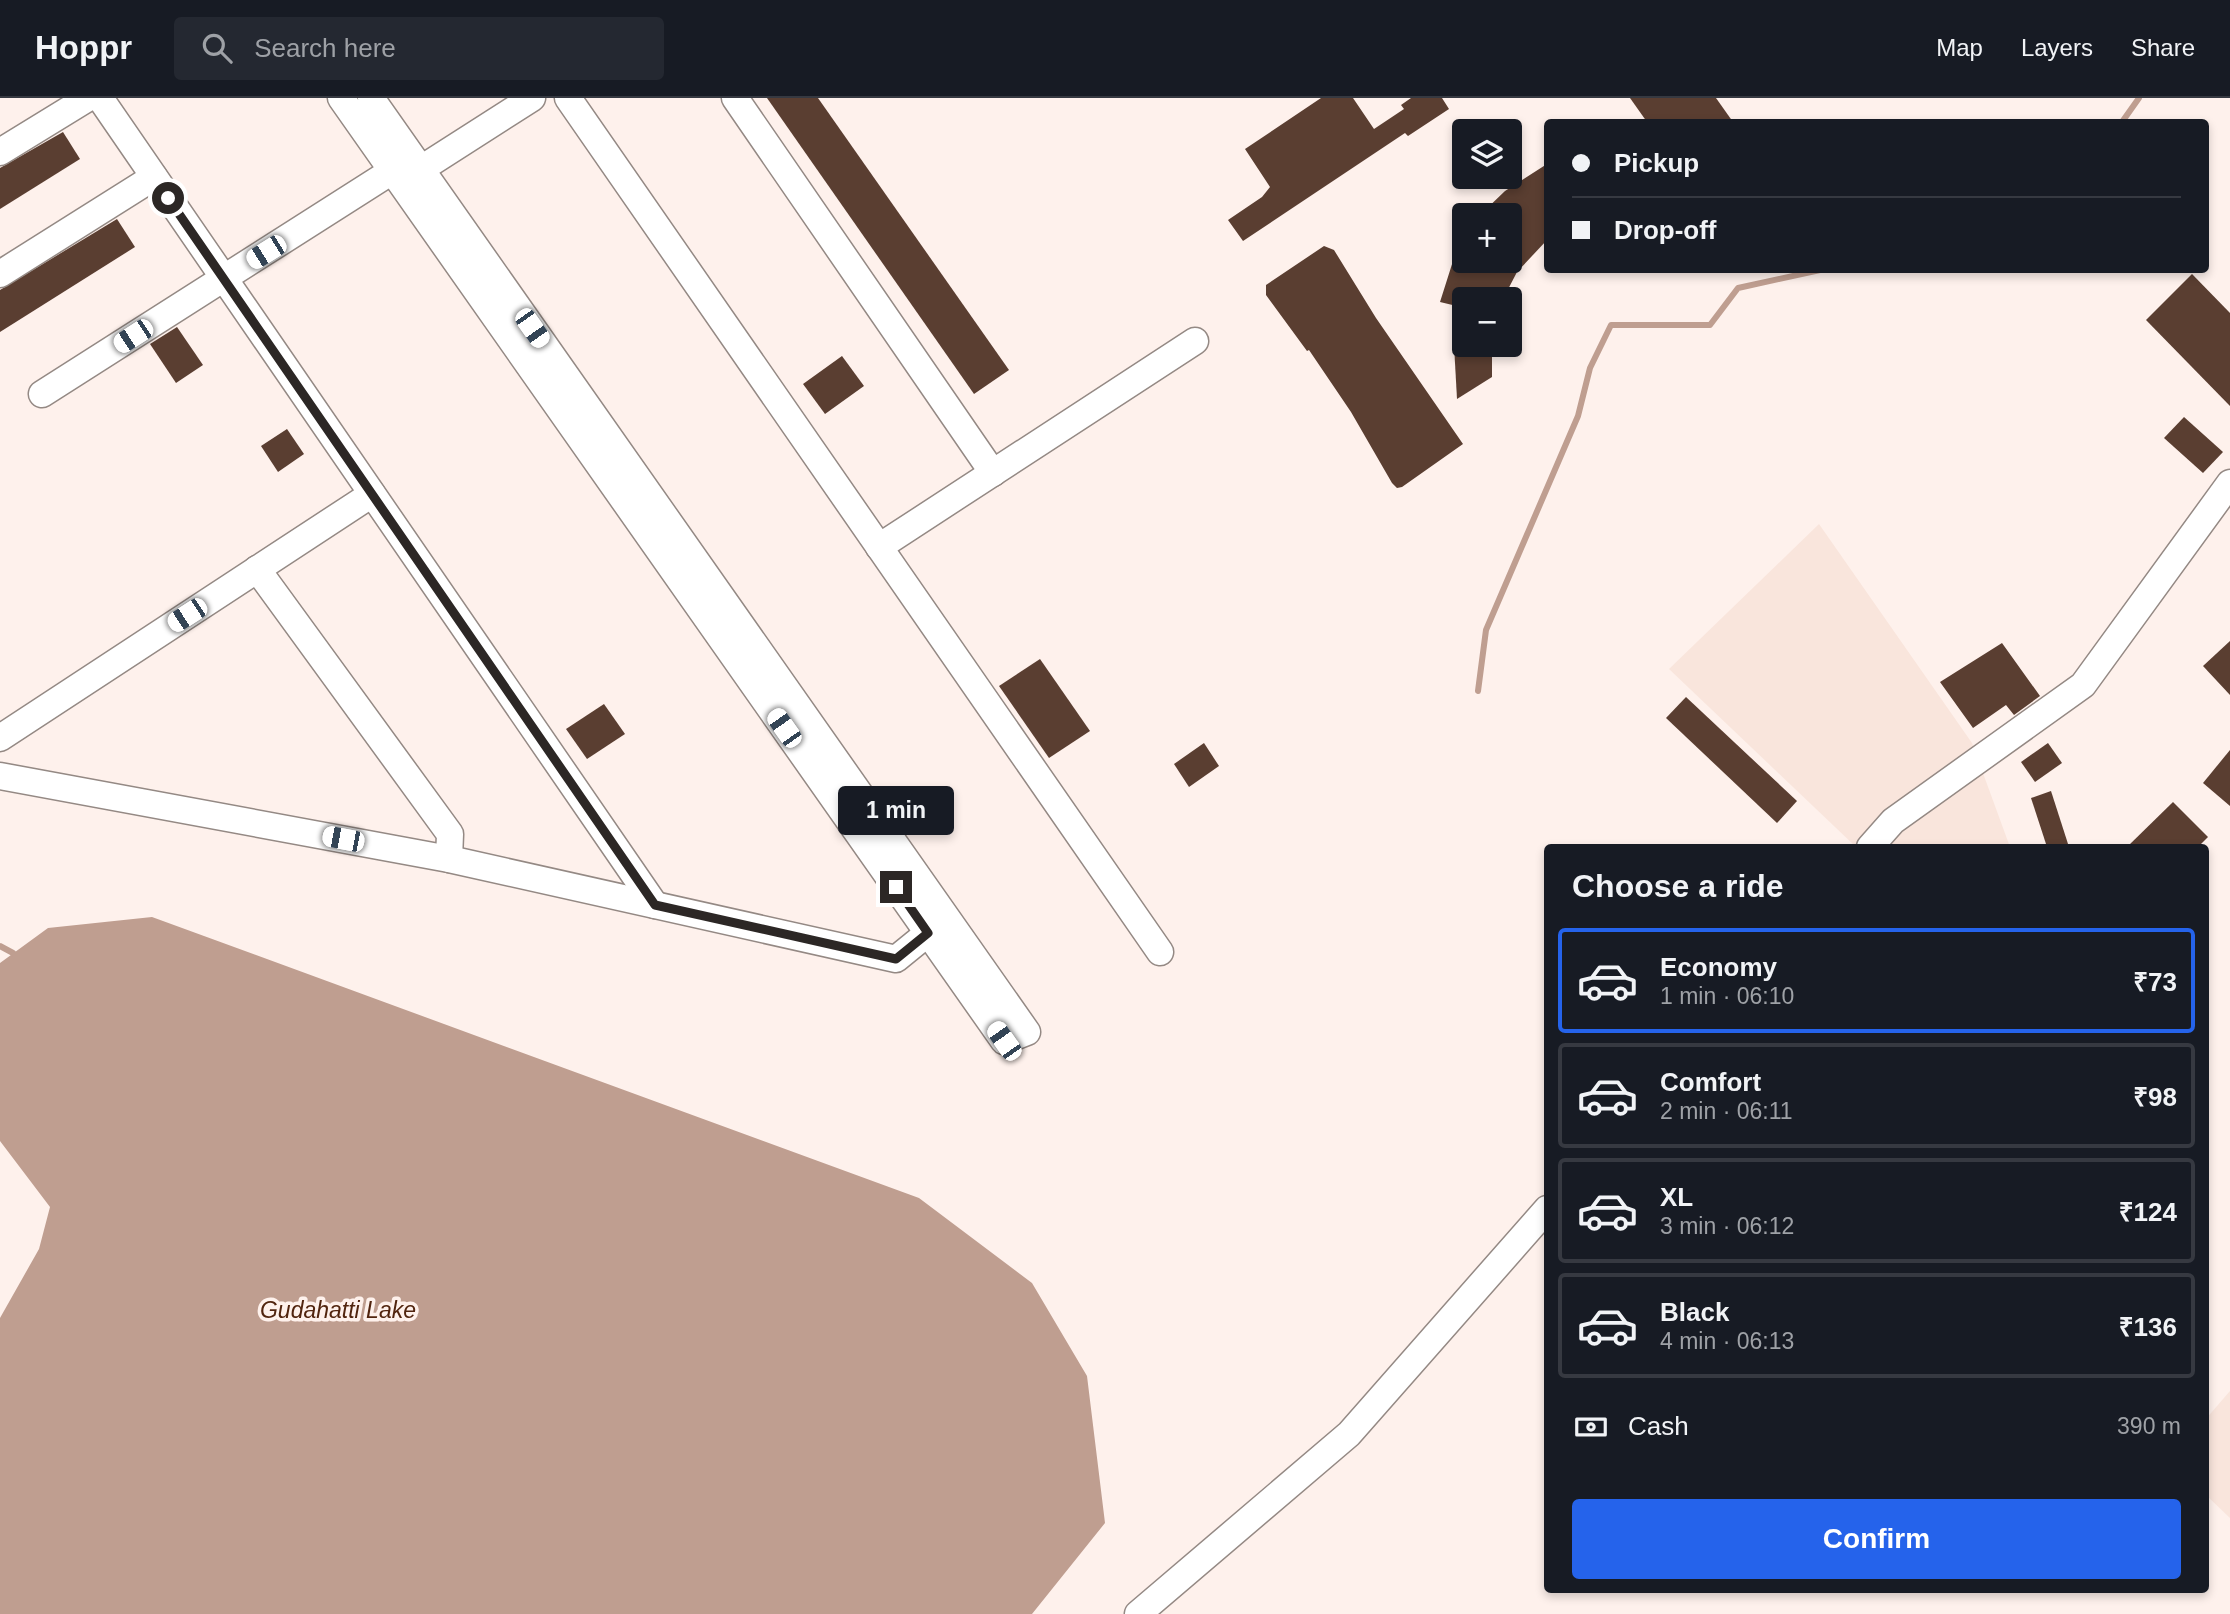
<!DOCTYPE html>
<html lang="en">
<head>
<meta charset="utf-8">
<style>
	body { margin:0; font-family:Helvetica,sans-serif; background:#242831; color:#f1f3f6; height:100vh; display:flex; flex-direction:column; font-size:26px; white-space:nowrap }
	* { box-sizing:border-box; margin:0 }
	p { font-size:23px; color:#9ea1a6 }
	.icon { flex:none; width:38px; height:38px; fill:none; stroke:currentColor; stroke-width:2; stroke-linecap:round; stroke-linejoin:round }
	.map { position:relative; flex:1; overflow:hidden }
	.sheet { position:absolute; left:1544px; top:746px; width:665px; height:749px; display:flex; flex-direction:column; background:#171b24; border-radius:7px; box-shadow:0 4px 10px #0003 }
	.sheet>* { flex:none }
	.banner { position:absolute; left:1544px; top:21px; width:665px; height:154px; border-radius:7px; box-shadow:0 4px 10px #0003; display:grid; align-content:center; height:154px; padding:0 28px; background:#171b24 }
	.controls { position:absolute; left:1452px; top:21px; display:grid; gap:14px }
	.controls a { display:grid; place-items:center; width:70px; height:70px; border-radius:7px; background:#171b24; box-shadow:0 4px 10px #0003; font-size:35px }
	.end { position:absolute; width:32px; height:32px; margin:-16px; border:9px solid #2c2725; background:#fff; box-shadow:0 0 0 4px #fff }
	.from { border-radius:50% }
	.bubble { position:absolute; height:49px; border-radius:7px; background:#171b24; box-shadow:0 4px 10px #0003; font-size:23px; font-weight:800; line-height:49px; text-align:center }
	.car { position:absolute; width:21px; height:42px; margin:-21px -10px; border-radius:9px; box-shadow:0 0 5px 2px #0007; background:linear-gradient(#fff 24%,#345 0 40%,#fff 0 76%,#345 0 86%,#fff 0) }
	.banner b { display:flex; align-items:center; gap:24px; height:66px; font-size:26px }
	.banner b+b { border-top:2px solid #363941 }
	.banner i { width:18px; height:18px; background:#f1f3f6 }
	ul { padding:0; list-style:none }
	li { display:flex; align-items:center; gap:21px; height:105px; margin:0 14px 10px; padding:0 14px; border:4px solid #363941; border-radius:7px }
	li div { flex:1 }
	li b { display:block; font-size:26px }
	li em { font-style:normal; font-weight:800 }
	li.active { border-color:#2563eb }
	li>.icon { width:63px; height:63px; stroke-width:1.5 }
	h2 { padding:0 28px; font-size:32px; line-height:84px }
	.pay { display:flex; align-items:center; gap:18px; height:77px; padding:0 28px; font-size:26px }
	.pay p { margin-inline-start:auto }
	.cta { display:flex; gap:14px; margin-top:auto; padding:14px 28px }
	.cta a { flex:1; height:80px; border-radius:7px; background:#2563eb; color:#fff; font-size:28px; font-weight:800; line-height:80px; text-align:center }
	header { display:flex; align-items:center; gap:42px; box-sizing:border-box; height:98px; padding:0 35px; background:#171b24; border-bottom:2px solid #363941 }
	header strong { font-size:33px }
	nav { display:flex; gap:38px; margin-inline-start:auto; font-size:24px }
	.search { width:490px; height:63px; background:#242831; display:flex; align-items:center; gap:18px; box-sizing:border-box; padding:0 24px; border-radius:7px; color:#9ea1a6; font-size:26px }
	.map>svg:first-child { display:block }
	.built { fill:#f9e5dc }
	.water { fill:#bf9e90 }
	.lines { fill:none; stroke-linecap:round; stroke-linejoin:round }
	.stream { stroke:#bf9e90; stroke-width:6 }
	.building { fill:#5a3e31 }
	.minor-casing { stroke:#948984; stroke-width:29 }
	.minor { stroke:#fff; stroke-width:26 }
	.route { stroke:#2c2725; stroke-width:9 }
	.labels { text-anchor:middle; stroke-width:7; stroke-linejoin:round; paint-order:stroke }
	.water-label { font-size:23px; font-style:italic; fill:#51240e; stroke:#fef1ec }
</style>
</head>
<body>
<header>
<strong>Hoppr</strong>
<div class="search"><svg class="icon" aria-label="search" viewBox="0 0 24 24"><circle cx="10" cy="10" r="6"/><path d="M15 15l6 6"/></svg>Search here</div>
<nav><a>Map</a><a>Layers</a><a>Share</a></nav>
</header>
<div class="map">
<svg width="2230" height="1516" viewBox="0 0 2230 1516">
	<rect width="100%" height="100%" fill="#fef1ec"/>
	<g class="built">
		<path d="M1819,426l153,219 38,104h-154l-187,-178z"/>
		<path d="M2230,1293v127l-25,-24v-74z"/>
	</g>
	<path class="water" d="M152,819l767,281 113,85 55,93 18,147 -73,91h-1032v-296l39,-69 11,-42 -50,-66v-178l48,-35z"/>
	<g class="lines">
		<g class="stream">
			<path d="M2122,24l17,-24"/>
			<path d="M1478,593l8,-61 92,-214 12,-48 21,-43h99l28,-37 82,-18"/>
			<path d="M0,848l13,7"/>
		</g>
	</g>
	<g class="building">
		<path d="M767,0h51l191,272 -35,24z"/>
		<path d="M1321,0h32l21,31 30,-20 -3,-4 10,-7h31l7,11 -41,27 -3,-3 -162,108 -15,-21 34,-23 8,-10 -25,-38z"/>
		<path d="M1630,0h86l17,24h-86z"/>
		<path d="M63,34l17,27 -80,50v-41z"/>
		<path d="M1547,66v76l-30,32 -14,27h-38v9l-25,-6 13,-41h57v-46h-30l25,-24z"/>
		<path d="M117,121l18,28 -135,85v-42z"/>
		<path d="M1324,148l10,4 42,68 87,126 -61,43 -5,1 -5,-5 -41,-71 -42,-62 -2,1 -41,-56v-10z"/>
		<path d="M2192,176l38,39v93l-84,-86z"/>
		<path d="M177,229l26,38 -27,18 -26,-39z"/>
		<path d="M1454,247h38v32l-35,22z"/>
		<path d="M842,258l22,30 -39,28 -22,-30z"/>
		<path d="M2184,319l39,35 -20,21 -39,-35z"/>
		<path d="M287,331l17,25 -26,18 -17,-26z"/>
		<path d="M2230,543v54l-27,-29z"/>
		<path d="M2002,545l38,53 -26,19 -8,-10 -33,23 -33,-46z"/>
		<path d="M1040,561l50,72 -41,27 -50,-72z"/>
		<path d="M1686,599l111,104 -20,22 -111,-105z"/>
		<path d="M604,606l21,30 -38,25 -21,-30z"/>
		<path d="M1204,645l15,23 -30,21 -15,-23z"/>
		<path d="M2048,645l14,20 -27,19 -14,-20z"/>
		<path d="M2230,652v56l-27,-23z"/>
		<path d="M2051,693l18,56h-22l-16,-49z"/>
		<path d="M2173,704l35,35 -10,10h-71z"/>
	</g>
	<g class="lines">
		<defs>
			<g id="minor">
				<path d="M100,0l555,807"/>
				<path d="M341,0l663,943 23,-9 -656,-934"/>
				<path d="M568,0l592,854"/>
				<path d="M735,0l258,375"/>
				<path d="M0,54l88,-54"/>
				<path d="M407,80l125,-80"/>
				<path d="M0,176l154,-97"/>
				<path d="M42,296l350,-223"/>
				<path d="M879,449l316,-206"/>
				<path d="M257,471l193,265 -1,25"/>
				<path d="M0,640l372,-244"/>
				<path d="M0,678l449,83 447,100 32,-26"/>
				<path d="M1870,749l23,-26 190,-136 147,-202"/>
				<path d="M1138,1516l211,-180 198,-225"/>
			</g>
		</defs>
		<use href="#minor" class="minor-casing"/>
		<use href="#minor" class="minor"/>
	</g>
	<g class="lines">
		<path class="route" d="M168,100l487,707 241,54 32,-26 -32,-46"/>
	</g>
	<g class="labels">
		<g class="water-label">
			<text x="338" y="1220">Gudahatti Lake</text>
		</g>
	</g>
</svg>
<div class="controls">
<a><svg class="icon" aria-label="layers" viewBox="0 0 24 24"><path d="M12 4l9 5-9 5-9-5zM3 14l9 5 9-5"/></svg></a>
<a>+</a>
<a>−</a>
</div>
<i class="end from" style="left:168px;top:100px"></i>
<i class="end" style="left:896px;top:789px"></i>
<div class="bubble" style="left:838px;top:688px;width:116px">1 min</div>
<i class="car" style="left:266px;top:154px;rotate:238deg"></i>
<i class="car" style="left:532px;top:230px;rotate:145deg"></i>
<i class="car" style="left:133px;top:238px;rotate:237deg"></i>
<i class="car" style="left:187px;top:517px;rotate:237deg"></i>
<i class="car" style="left:784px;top:630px;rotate:325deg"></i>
<i class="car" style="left:343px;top:741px;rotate:281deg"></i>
<i class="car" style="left:1004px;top:943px;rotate:325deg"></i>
<div class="banner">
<b><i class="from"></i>Pickup</b>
<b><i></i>Drop-off</b>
</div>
<section class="sheet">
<h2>Choose a ride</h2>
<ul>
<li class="active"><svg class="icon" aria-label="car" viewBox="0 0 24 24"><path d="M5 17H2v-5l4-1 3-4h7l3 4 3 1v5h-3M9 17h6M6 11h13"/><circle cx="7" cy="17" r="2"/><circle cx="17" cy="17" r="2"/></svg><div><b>Economy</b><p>1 min · 06:10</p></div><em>₹73</em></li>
<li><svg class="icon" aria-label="car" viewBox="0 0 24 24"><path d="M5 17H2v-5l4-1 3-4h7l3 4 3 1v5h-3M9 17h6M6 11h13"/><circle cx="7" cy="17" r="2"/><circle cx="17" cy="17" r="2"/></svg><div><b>Comfort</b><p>2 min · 06:11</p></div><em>₹98</em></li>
<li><svg class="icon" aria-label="car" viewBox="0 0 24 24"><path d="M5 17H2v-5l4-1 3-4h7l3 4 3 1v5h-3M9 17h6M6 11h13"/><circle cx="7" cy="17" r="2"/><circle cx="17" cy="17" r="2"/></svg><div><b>XL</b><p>3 min · 06:12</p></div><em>₹124</em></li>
<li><svg class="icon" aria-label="car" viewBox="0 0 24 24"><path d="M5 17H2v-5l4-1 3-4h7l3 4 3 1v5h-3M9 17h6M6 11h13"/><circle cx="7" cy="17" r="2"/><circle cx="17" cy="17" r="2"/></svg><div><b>Black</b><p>4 min · 06:13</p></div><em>₹136</em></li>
</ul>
<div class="pay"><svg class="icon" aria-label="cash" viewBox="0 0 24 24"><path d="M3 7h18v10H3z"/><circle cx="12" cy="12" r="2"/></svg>Cash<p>390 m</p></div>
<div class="cta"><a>Confirm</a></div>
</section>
</div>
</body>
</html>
